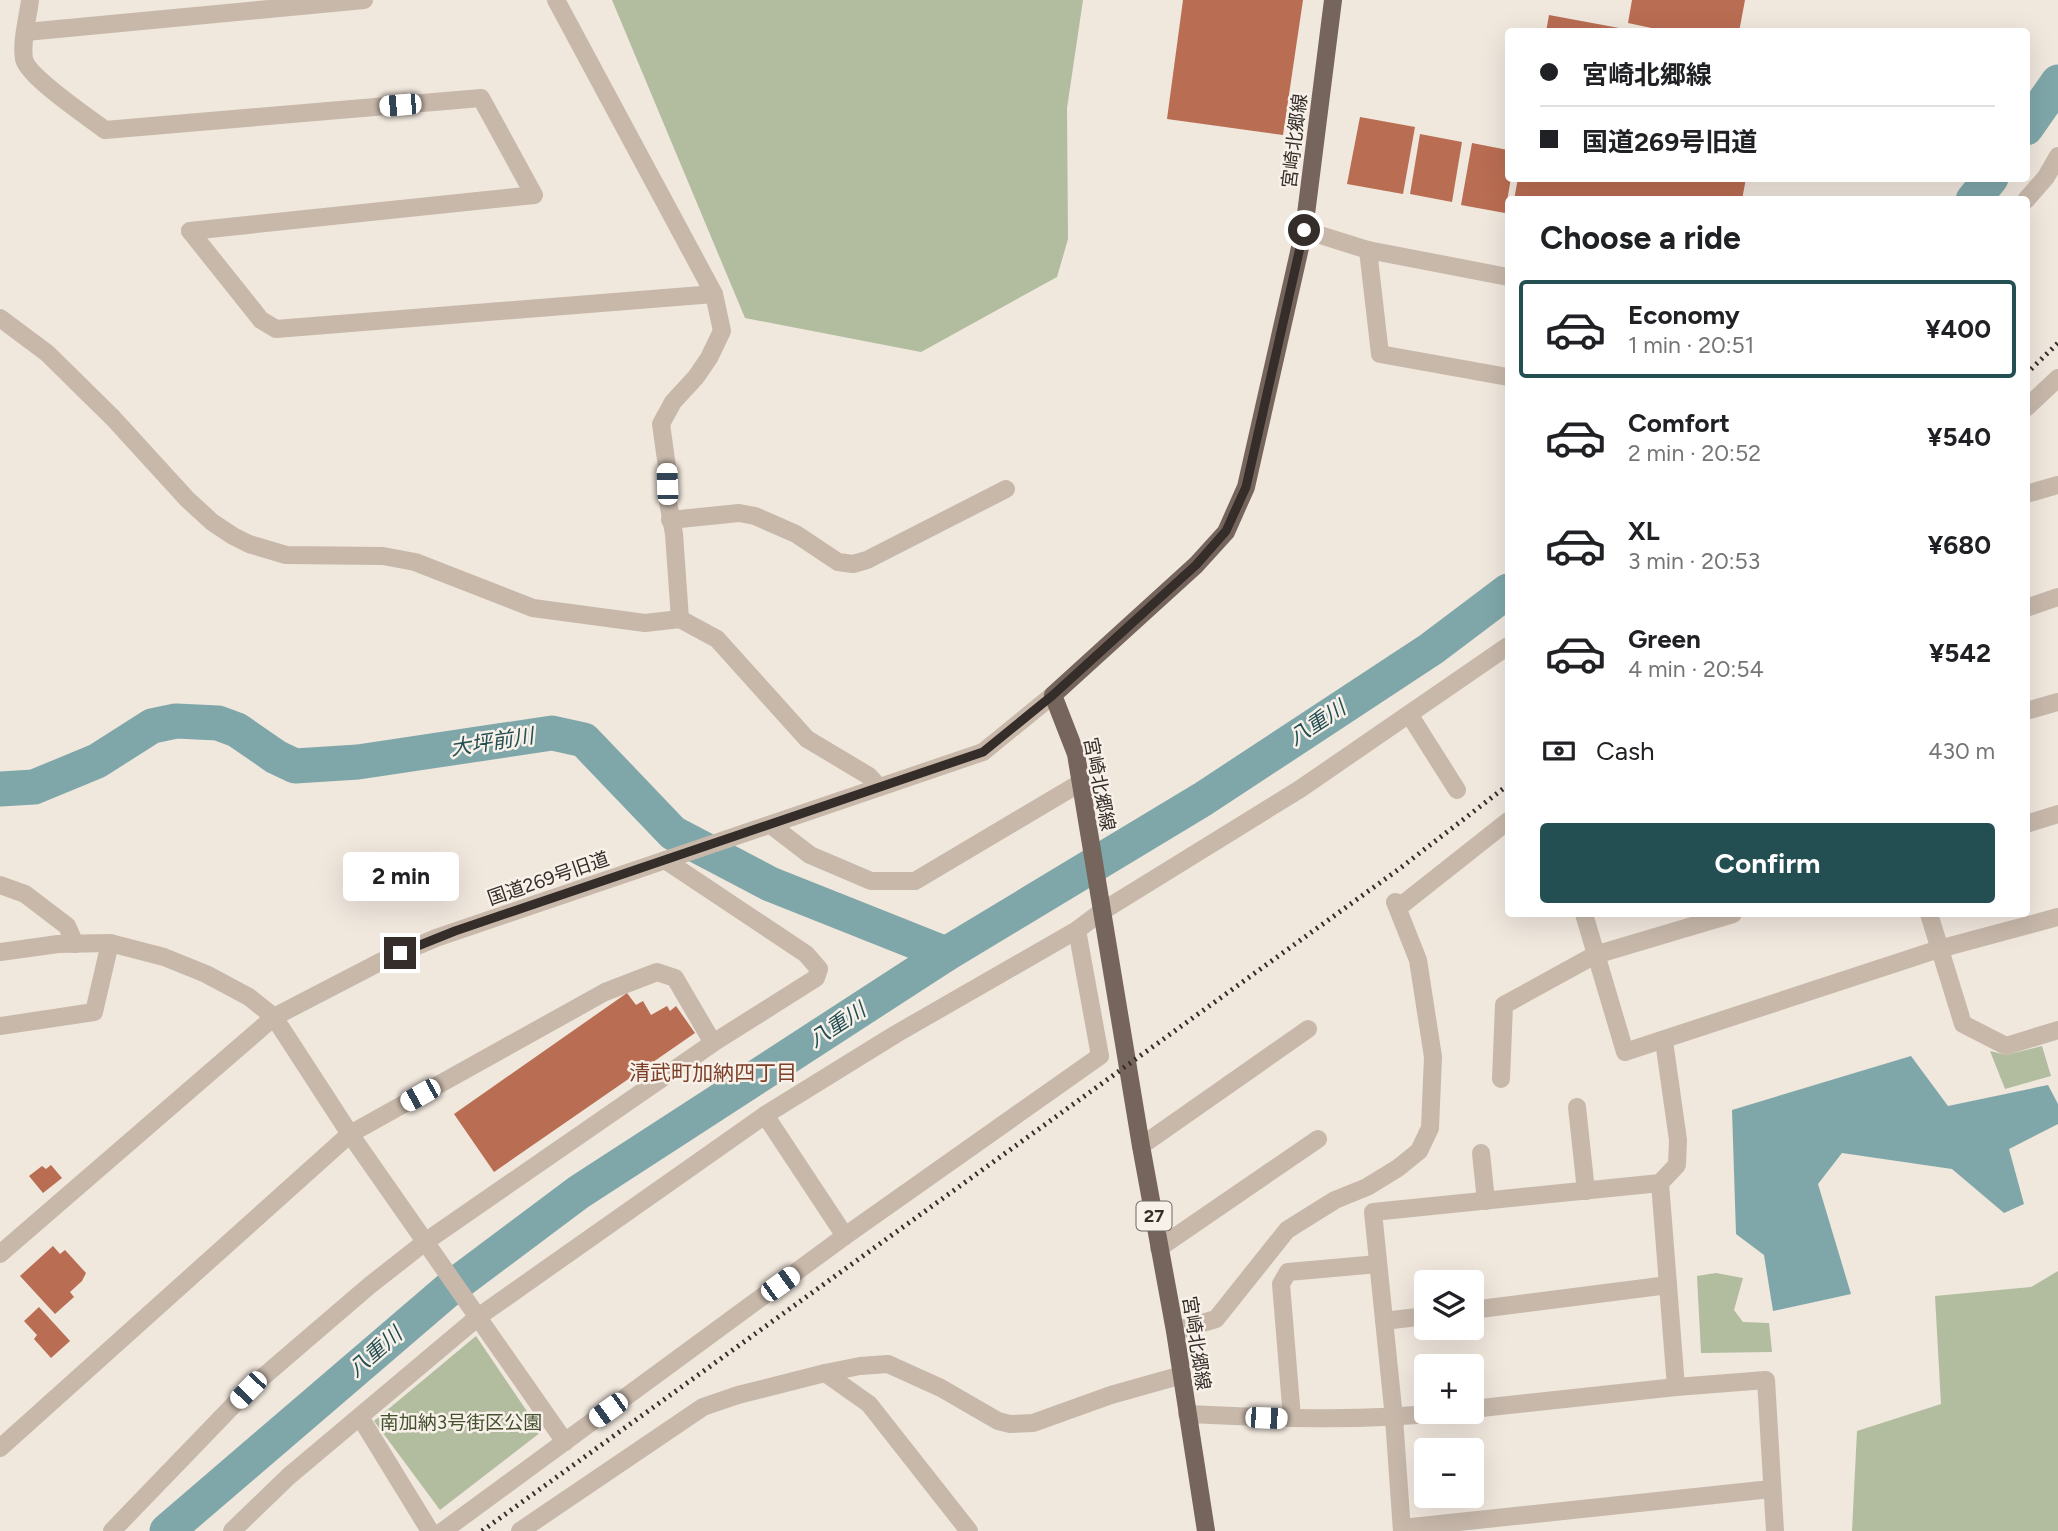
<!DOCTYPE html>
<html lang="en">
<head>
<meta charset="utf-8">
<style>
	body { margin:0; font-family:Figtree,"Noto Sans JP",sans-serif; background:#f2f2f2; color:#202124; height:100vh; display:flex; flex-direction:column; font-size:26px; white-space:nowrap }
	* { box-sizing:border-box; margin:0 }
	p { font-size:23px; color:#757577 }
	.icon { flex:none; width:38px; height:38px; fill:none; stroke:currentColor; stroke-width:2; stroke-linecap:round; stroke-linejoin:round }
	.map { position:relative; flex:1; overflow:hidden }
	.details { position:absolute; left:1505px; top:196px; width:525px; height:721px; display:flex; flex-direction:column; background:#fff; border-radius:7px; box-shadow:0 7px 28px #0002 }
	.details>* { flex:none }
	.top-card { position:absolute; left:1505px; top:28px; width:525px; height:154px; border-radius:7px; box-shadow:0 7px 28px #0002; display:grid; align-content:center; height:154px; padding:0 35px; background:#fff }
	.controls { position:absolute; left:1414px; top:1270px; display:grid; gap:14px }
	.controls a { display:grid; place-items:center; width:70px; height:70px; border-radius:7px; background:#fff; box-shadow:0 7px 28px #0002; font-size:35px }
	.end { position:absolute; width:32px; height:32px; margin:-16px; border:9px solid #352d29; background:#fff; box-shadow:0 0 0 4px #fff }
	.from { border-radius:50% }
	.bubble { position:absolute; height:49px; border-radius:7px; background:#fff; box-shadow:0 7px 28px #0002; font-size:23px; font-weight:700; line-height:49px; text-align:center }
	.car { position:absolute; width:21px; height:42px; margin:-21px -10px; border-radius:9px; box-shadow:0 0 5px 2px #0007; background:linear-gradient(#fff 24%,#345 0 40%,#fff 0 76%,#345 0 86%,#fff 0) }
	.top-card b { display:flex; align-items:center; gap:24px; height:66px; font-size:26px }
	.top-card b+b { border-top:2px solid #e0e0e0 }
	.top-card i { width:18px; height:18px; background:#202124 }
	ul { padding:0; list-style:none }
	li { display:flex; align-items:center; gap:21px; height:98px; margin:0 14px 10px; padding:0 21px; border:4px solid transparent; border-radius:7px }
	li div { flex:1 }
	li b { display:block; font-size:26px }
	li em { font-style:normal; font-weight:700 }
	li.selected { border-color:#234e52 }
	li>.icon { width:63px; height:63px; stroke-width:1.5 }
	h2 { padding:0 35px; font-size:32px; line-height:84px }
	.pay { display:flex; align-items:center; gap:18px; height:77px; padding:0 35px; font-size:26px }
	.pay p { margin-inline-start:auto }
	.primary-button { display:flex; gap:14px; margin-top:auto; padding:14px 35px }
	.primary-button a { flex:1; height:80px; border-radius:7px; background:#234e52; color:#fff; font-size:28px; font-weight:700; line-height:80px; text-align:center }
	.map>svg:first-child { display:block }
	.green { fill:#b2bd9f }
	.water { fill:#7fa7aa }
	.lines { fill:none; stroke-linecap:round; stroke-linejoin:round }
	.river { stroke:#7fa7aa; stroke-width:35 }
	.building { fill:#b96d52 }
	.minor { stroke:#c7b8aa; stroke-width:18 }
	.major { stroke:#75655c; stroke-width:18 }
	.rail { stroke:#352d29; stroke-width:5; stroke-dasharray:2 5; stroke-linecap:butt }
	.route { stroke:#352d29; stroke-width:9 }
	.labels { text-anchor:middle; stroke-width:5; stroke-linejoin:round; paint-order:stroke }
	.shield { fill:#f8f1e9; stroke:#706863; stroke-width:2 }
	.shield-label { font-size:18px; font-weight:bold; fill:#352d29 }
	.street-label { font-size:19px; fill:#352d29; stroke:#f8f1e9 }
	.park-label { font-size:19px; fill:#44512f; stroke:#f8f1e9 }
	.water-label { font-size:21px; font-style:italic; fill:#234e52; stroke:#f8f1e9 }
	.neighbourhood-label { font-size:21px; fill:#7c402a; stroke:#f8f1e9 }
</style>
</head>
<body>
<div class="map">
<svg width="2058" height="1531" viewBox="0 0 2058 1531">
	<rect width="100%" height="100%" fill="#f0e7dd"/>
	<g class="green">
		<path d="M612,0h471l-16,108 1,131 -11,38 -136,75 -176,-34z"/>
		<path d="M2042,1046l9,30 -46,13 -15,-38 16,4z"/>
		<path d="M2058,1271v260h-206l5,-100 84,-27 -6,-108 96,-9z"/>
		<path d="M1716,1273l27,5 -9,32 9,12 26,1 3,29 -71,1 -4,-77z"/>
		<path d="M476,1336l65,96 -101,78 -66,-89z"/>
	</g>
	<path class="water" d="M1911,1056l37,50 100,-21 10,19v20l-49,25 15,55 -20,9 -52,-44 -110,-16 -24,31 33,110 -78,17 -9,-56 -28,-21 -4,-124z"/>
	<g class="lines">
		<g class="river">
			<path d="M2026,128l32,-46"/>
			<path d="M1973,200l18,-22"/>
			<path d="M0,789l34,-2 63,-26 55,-35 24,-5 42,2 19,7 39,27 19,9 63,-4 194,-29 32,7 89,93 97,51 176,70"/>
			<path d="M167,1531l281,-241 131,-98 367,-238 257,-155 228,-150 77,-58"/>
		</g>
	</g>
	<g class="building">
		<path d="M1183,0h120l-20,135 -116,-16z"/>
		<path d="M1632,0h113l-6,32h-69l-42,-9z"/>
		<path d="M1549,15l81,15v2h-84z"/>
		<path d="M1360,117l55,10 -12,67 -56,-10z"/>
		<path d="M1420,134l42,8 -10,60 -42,-8z"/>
		<path d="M1472,143l36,7v28h3l-6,35 -44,-8z"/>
		<path d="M1518,178h228l-4,22h-228z"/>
		<path d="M627,993l9,12 7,-4 8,14 16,-9 3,5 6,-5 19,27 -201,139 -40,-58z"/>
		<path d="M51,1165l11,13 -19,15 -14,-17 13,-10 4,3z"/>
		<path d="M53,1246l7,8 5,-4 21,23 -4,8 -12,11 4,5 -19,17 -35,-38z"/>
		<path d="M39,1307l31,34 -19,17 -17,-19 3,-4 -13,-14z"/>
	</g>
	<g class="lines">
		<g class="minor">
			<path d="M30,0c-2,18 -9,41 -6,59 4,18 64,58 81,71l376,-32 53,97 -344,36"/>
			<path d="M556,0l158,294 8,37 -13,27 -13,19 -23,25 -12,22 6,43 1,35 6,32 6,85"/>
			<path d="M26,32l338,-32"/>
			<path d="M2026,200l20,-23 12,-21"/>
			<path d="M1304,230l64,20 140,27"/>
			<path d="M190,231l71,89 15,9 438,-35"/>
			<path d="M1368,250l12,104 128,23"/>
			<path d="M0,318l47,35 66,65 74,81 25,23 21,14 16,8 37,11 97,1 32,6 118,46 112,15 35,-4 37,20 90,100 62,37 10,11"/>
			<path d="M2026,408l32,-30"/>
			<path d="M2026,494l32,-9"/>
			<path d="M670,520l69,-7 16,3 41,18 42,28 15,2 14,-4 139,-71"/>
			<path d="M2026,608l32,-11"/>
			<path d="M2026,711l32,-9"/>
			<path d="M1409,714l48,76"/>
			<path d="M2026,824l32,-10"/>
			<path d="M771,825l39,30 61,26h44l165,-98"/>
			<path d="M0,885l25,9 42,32 8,18"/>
			<path d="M1584,914l41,138 314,-103 119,-32"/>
			<path d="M1929,914l34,110 43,22 52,-16"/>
			<path d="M0,952l58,-8 52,-1 54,14 42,17 43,23 25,20 76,117 215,308"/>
			<path d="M0,1026l94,-14 16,-69"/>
			<path d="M1501,1079l3,-74 91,-50 138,-41"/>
			<path d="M1577,1107l9,84"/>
			<path d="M765,1115l80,121"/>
			<path d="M1141,1146l167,-117"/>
			<path d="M1481,1153l5,48"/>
			<path d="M1660,1183l16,204"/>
			<path d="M1159,1248l159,-109"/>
			<path d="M0,1254l274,-237 108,-56 54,-23 547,-186 70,-57"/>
			<path d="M1472,1310l196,-25"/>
			<path d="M1384,1321l42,-5"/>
			<path d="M1175,1331l41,-12 71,-89 48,-30 32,-13 31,-19 21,-17 11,-23 3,-71 -15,-97 -23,-58 8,2 105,-83"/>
			<path d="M825,1373l44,31 100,127"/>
			<path d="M1472,1409l204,-22 90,-7 9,151"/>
			<path d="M1187,1414c87,4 173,8 260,-2"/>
			<path d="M360,1417l70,114"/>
			<path d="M1292,1418l-11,-134 7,-12 90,-8"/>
			<path d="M0,1448l350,-314 255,-142 52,-20 18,6 38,65"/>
			<path d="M1402,1528l369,-39"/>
			<path d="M112,1531l137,-142 120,-103 56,-44 288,-199 103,-65 3,-9 -13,-15 -141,-94"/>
			<path d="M232,1531l57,-55 189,-159 287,-202 131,-81 181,-104 24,-18 199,-123 208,-143"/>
			<path d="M443,1531l402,-295 255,-180 -23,-126"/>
			<path d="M520,1531l183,-124 35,-12 87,-22 35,-7 28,-2 53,24 57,33 12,3 23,-1 78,-28 71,-20"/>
			<path d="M1402,1531l-8,-113 -21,-206 287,-29 17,-18 1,-25 -14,-99"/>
		</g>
		<path class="major" d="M1206,1531l-31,-200 -34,-185 -65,-392 -23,-59 143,-130 30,-33 20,-45 58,-257 29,-230"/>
		<g class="rail">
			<path d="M2026,374l32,-31"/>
			<path d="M482,1531l917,-662 109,-84"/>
		</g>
	</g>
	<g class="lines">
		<path class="route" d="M400,953l55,-22 528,-179 70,-57 143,-130 30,-34 20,-44 58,-257"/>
	</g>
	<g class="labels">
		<rect class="shield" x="1136.5" y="1201.5" width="35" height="29" rx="5"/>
		<g class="shield-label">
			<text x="1154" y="1222">27</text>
		</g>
		<g class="street-label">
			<text transform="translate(1294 141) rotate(-83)" y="7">宮崎北郷線</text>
			<text transform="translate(1100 784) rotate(79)" y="7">宮崎北郷線</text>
			<text transform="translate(548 878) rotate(-19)" y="7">国道269号旧道</text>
			<text transform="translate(1197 1343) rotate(81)" y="7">宮崎北郷線</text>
		</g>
		<g class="park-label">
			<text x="461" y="1429">南加納3号街区公園</text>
		</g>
		<g class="water-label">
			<text transform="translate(1317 723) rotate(-33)" y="7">八重川</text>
			<text transform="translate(492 742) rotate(-9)" y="7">大坪前川</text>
			<text transform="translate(837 1025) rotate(-33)" y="7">八重川</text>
			<text transform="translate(375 1352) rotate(-41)" y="7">八重川</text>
		</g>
		<g class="neighbourhood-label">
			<text x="713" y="1080">清武町加納四丁目</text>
		</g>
	</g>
</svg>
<div class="controls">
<a><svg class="icon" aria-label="layers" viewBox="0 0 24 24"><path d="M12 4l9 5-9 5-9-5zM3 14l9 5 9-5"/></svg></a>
<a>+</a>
<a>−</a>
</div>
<i class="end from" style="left:1304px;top:230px"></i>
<i class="end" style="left:400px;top:953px"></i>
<div class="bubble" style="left:343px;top:852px;width:116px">2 min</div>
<i class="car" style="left:400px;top:105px;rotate:265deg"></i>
<i class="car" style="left:667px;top:484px;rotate:358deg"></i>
<i class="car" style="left:420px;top:1095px;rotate:241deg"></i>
<i class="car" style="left:780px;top:1284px;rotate:54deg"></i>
<i class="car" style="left:248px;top:1390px;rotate:224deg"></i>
<i class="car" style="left:608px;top:1410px;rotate:234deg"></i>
<i class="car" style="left:1266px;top:1418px;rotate:92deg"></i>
<div class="top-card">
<b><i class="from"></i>宮崎北郷線</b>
<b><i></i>国道269号旧道</b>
</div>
<section class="details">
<h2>Choose a ride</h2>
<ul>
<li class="selected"><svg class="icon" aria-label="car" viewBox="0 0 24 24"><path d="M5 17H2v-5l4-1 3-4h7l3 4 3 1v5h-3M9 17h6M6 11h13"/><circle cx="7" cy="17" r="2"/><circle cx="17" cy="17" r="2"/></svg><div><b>Economy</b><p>1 min · 20:51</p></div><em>¥400</em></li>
<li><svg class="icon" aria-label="car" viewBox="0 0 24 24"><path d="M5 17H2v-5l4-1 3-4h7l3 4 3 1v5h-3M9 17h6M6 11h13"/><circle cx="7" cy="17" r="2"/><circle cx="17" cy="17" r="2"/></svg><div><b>Comfort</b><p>2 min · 20:52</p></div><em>¥540</em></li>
<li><svg class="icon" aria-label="car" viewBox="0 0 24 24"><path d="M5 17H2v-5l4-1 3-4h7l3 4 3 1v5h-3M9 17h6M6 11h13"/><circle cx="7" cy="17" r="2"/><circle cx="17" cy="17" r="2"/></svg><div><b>XL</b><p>3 min · 20:53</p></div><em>¥680</em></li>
<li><svg class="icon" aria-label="car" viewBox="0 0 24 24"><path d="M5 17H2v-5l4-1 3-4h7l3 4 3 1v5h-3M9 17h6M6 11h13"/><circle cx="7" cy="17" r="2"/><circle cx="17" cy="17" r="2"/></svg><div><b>Green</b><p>4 min · 20:54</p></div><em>¥542</em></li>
</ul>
<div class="pay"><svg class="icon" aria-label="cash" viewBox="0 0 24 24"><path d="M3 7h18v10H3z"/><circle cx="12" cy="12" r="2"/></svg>Cash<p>430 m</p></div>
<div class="primary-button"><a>Confirm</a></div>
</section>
</div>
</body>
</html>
